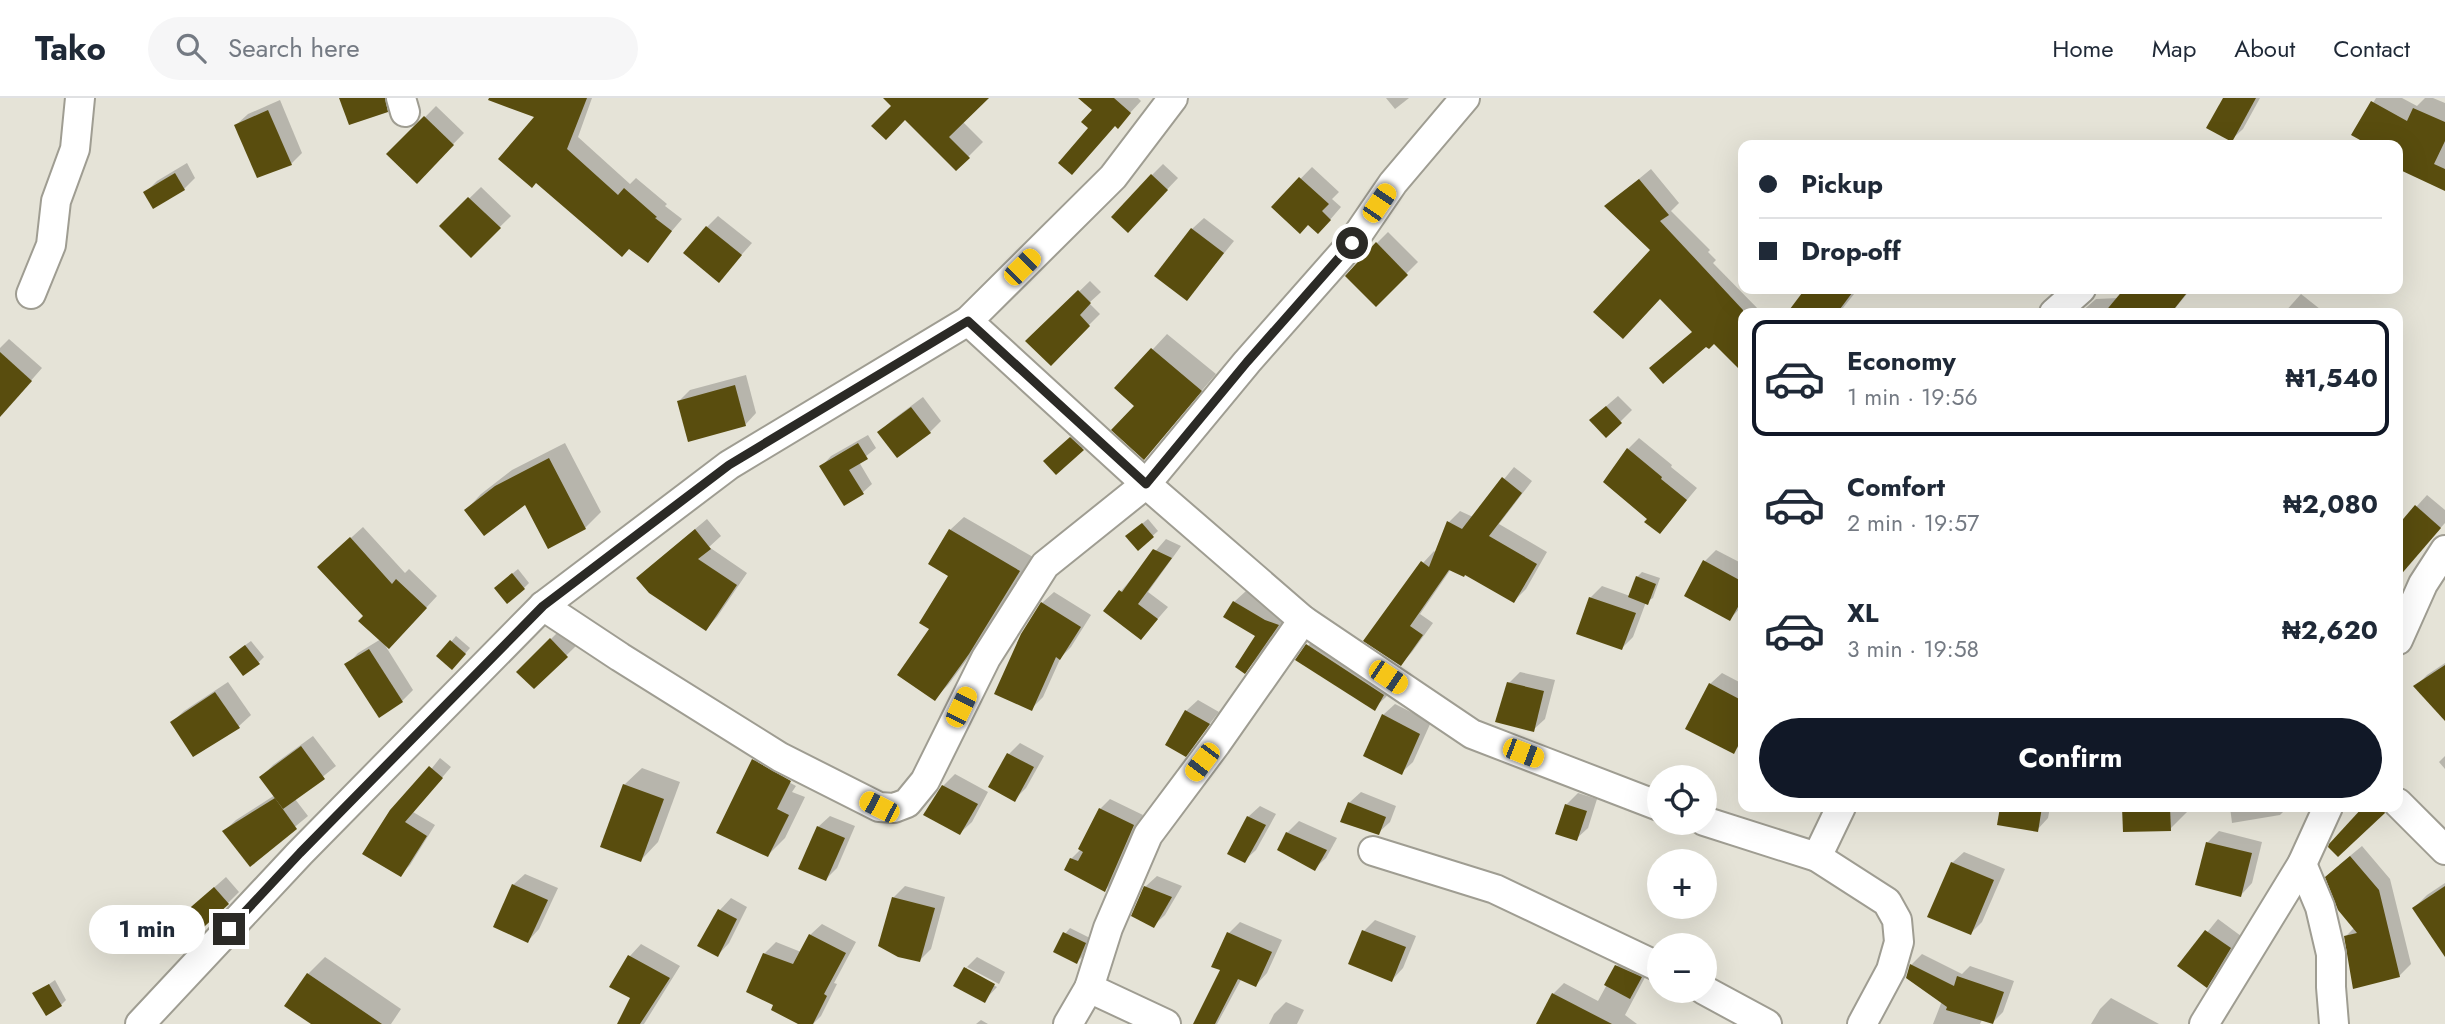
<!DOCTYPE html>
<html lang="en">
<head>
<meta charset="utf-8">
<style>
	body { margin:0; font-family:Jost,sans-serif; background:#f6f6f7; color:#1f2937; height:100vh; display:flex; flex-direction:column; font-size:26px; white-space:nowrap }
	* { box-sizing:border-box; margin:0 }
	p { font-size:23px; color:#747a83 }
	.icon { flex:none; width:38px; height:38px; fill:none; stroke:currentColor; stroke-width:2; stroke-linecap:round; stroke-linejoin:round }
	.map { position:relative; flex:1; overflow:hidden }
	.side { position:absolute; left:1738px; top:210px; width:665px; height:504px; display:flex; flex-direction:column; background:#fff; border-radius:14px; box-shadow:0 7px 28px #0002 }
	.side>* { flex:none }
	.top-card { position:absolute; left:1738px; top:42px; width:665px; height:154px; border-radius:14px; box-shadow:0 7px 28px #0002; display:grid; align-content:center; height:154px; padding:0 21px; background:#fff }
	.tools { position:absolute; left:1647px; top:667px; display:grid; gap:14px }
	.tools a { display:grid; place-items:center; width:70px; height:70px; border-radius:50%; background:#fff; box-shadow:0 7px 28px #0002; font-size:35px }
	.end { position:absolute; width:32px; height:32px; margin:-16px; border:9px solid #2b2a26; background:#fff; box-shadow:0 0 0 4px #fff }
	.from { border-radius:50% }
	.bubble { position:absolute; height:49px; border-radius:24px; background:#fff; box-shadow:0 7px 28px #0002; font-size:23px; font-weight:700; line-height:49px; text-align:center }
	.car { position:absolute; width:21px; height:42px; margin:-21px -10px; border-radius:9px; box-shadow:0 0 5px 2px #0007; background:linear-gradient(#f5c518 24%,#345 0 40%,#f5c518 0 76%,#345 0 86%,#f5c518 0) }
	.top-card b { display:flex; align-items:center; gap:24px; height:66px; font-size:26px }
	.top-card b+b { border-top:2px solid #e0e1e3 }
	.top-card i { width:18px; height:18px; background:#1f2937 }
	ul { padding:12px 0 0; list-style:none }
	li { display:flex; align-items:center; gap:21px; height:116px; margin:0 14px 10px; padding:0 7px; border:4px solid transparent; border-radius:14px }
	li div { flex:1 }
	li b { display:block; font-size:26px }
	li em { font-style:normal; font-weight:700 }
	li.current { border-color:#111827 }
	li>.icon { width:63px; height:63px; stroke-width:1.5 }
	.action { display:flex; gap:14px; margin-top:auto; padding:14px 21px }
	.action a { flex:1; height:80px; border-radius:42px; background:#111827; color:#fff; font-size:28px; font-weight:700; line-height:80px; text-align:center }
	header { display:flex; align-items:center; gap:42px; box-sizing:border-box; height:98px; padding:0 35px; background:#fff; border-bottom:2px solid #e0e1e3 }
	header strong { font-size:33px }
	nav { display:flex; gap:38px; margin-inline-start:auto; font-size:24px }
	.search { width:490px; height:63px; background:#f6f6f7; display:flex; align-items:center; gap:18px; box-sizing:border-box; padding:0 24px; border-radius:38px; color:#747a83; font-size:26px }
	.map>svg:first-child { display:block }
	.shadow { fill:#0003 }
	.building { fill:#594d0e }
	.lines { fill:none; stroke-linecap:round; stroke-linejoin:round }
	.minor-casing { stroke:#9f9d92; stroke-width:32 }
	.minor { stroke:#fff; stroke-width:28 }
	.route { stroke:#2b2a26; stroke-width:9 }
</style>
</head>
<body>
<header>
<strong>Tako</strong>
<div class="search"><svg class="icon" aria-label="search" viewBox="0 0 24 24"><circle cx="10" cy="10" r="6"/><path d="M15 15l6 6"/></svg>Search here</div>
<nav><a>Home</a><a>Map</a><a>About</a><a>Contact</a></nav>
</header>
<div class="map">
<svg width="2445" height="926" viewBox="0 0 2445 926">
	<rect width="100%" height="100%" fill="#e5e3d7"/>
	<g class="shadow">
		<path d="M505,0h87l-14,39 52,47 6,-6 31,26 -2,2 17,13 -35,41 -110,-143z"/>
		<path d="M901,0l62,24 20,20 -27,27z"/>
		<path d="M1100,0h38l3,3 -23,25 -3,-2 -25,4z"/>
		<path d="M1386,0h23l-14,11z"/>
		<path d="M2225,0h35l-17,31 -12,11z"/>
		<path d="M2376,0h26l15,8 8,-8h8l12,5v84l-47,-20v-22h-26l-18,-10z"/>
		<path d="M280,2l22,53 -11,11 -55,-39 12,-11z"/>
		<path d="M436,8l28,27 -47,48 -28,-27z"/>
		<path d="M187,65l8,15 -11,11 -38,3 11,-11z"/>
		<path d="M1163,66l15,14 -39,41 13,-44z"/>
		<path d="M1312,69l27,25 -7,7 9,8 -12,14 -21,2 -35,-16z"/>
		<path d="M1651,71l28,34 -8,8 39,39 -2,2 8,8 -3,3 49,50h-19v57l-28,-29 -21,-10 -42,-81 -46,-44z"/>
		<path d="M481,89l30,29 -40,39 -30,-29z"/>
		<path d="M718,118l34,27 -33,37 -12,-53z"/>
		<path d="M1204,120l30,23 -47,58 5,-70z"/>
		<path d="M1388,134l30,30 -42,42 1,-61z"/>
		<path d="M1090,183l11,11 -12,11 11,11 -49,49 -23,-22z"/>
		<path d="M1807,191h51l-19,24h-50z"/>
		<path d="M2126,191h65l-20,24h-91l16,-14 23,-1z"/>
		<path d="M2301,196l24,19h-41z"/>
		<path d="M1167,236l49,40 -72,84 -8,-52 -19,-18z"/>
		<path d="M9,241l33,29 -21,24 -21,3v-47z"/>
		<path d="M746,277l10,38 -11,12 -66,-24 11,-11z"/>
		<path d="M1618,298l14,14 -25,25 -4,-26z"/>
		<path d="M923,299l18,24 -11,11h-50l11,-11z"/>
		<path d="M1076,335l12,10 -32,30 -10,-12z"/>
		<path d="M868,337l8,13 -17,14 13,22 -10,9 -40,-27 9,-10z"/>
		<path d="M1639,340l33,27 -1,2 26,21 -37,44 -10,-14 -22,-69z"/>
		<path d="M565,345l36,69 -16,16 -37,19 -22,-45 -60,8 15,-16 31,-24z"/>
		<path d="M1514,369l18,14 -33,43 48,28 -21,37 -12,12 -49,-28 -14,-4 -31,45 13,9 -21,29 -11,12 22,-101 11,-12 2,2 13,-31 11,-11 13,6z"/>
		<path d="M2427,397l18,15v13l-38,42 -9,-8v-30z"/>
		<path d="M964,419l69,40 -50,81 -35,47 -14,14 -3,-70 19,-54v-45z"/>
		<path d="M707,421l14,17 -12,11 38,26 -30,44 -11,12 -56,-62z"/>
		<path d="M1148,421l10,12 -20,18 -5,-18z"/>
		<path d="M363,429l42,46 4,-4 28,27 -36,39 -18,7 30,48 -11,11 -55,-36 11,-12 23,-14 -50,-83z"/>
		<path d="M1166,441l15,7 -33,46 20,15 -27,31 -20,-47z"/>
		<path d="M1716,452l27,14v41l-13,14 -25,-58z"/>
		<path d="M518,471l11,14 -5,5 -23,-5z"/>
		<path d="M1642,474l18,6 -7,20 -7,4 -13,35 -11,11 -32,-50 12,-12 28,10 7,-19z"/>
		<path d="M1246,493l43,22 -33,47 -11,11 12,-36 -23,-33z"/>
		<path d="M1054,494l37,23 -20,32 -10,10 -18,40 -12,12 11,-106z"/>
		<path d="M562,530l16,16 -44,43 -16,-15z"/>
		<path d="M1319,536l75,49 -8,14 -12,11 -66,-62z"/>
		<path d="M456,538l14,12 -13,15 -18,-7z"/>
		<path d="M251,543l13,16 -6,6 -21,-12z"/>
		<path d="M2445,565v55l-29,-32 11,-11z"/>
		<path d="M1520,574l35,8 -10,39 -12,11 -24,-47z"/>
		<path d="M1722,575l21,11v58l-10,10 -23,-68z"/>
		<path d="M228,584l23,33 -12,11 -46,29 -21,-33 12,-11z"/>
		<path d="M1198,602l21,12 -34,43 1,-44z"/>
		<path d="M1395,606l36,18 -18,40 -12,11 -18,-58z"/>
		<path d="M313,638l23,30 -41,33 13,17 -58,48 -26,-33 12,-11 39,-25 -14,-18 12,-12z"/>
		<path d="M771,645l36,21 -10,19 -39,-22v4l38,21 -4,6 13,5 -20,41 -17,17 -14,-94z"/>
		<path d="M1020,645l24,13 -18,32 -12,12 -5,-46z"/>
		<path d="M2445,658v13l-6,-7z"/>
		<path d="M440,660l11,9 -38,45 22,13 -25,40 -10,10 -35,-22z"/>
		<path d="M642,670l38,14 -22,60 -17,18 -17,-75z"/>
		<path d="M955,676l33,18 -16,30 -12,11 -17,-47z"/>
		<path d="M1361,694l35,14 -6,16 -12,11 -29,-30z"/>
		<path d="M1578,695l19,6 -9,29 -12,11 -10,-34z"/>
		<path d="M1110,701l33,16 -28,65 -10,10 -34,-31 10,-10 19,-40z"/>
		<path d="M1260,708l16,8 -20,36 -12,11 4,-44z"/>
		<path d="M2002,709h48l-2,11 -11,12 -38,-6z"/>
		<path d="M2123,709h64v5l-17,17 -46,2z"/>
		<path d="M2230,709h58l-8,8 -48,8z"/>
		<path d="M830,718l25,10 -18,42 -11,11 -8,-52z"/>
		<path d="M1299,723l38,17 -11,20 -12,11 -27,-36z"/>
		<path d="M2219,733l43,11 -10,41 -11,12 -34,-52z"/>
		<path d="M2362,748l28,33 21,85 -12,12 -53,-40 9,-9 -16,-62z"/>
		<path d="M1964,754l41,17 -23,53 -11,11 -19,-70z"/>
		<path d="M525,776l33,14 -19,41 -11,12 -15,-56z"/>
		<path d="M1157,778l25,10 -17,29 -12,11 -8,-39z"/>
		<path d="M226,779l13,15 -11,11 -37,5z"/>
		<path d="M2445,785v71l-31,-46 13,-13z"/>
		<path d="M905,788l40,11 -14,52 -12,12 -26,-63z"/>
		<path d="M731,800l16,9 -18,36 -11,12 -19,-10 21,-35z"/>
		<path d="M2218,821l23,17 -23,38 -11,11 -27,-19z"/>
		<path d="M1375,822l41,16 -13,32 -11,12 -28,-49z"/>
		<path d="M1240,824l42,18 -15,33 -11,12 -14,-7 -25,46h-22l27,-54 6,-36z"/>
		<path d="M822,826l34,18 -22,41 3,1 -16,32 -8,8h-11l-26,-19 -12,-51 12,-12 25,10 9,-17z"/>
		<path d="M1070,830l20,10 -8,19 -5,5 -12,-28z"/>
		<path d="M641,846l39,22 -36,58h-25l13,-26 -20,-12 18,-30z"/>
		<path d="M1922,856l40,20 8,-8 44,15 -11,31 -11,11 -10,-3 -2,4h-47l9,-23 -31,-36z"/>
		<path d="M1628,857l23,11 -26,49 12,9h-90l6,-30 11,-11 34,18 19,-35z"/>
		<path d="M325,859l76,52 -10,15h-77l-6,-50z"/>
		<path d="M977,859l28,15 -6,12 -32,-17z"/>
		<path d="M967,869v4l30,16 -13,14 -28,-15z"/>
		<path d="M55,882l11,20 -5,5 -26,-11z"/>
		<path d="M2111,900l48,26h-68l9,-15z"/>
		<path d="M1286,904l18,8 -7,14h-28l5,-10z"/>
		<path d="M981,922l7,4h-12z"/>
	</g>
	<g class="building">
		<path d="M339,0h46l3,14 -39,13z"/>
		<path d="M489,0h98l-20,51 51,46 6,-7 33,29 -2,1 17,13 -24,32 -19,-14 -7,8 -86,-74 -4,5 -34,-29 36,-42 -46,-17z"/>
		<path d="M883,0h106l-40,39 21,21 -14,13 -51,-51 -19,20 -15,-14 20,-20z"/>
		<path d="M1078,0h36l17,15 -13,16 -3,-3 -43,49 -14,-12 30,-35 -7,-6 11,-12z"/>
		<path d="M2223,0h33l-24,44 -26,-14z"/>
		<path d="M2371,3l36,20 6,-13 32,14v19l-11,23 11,5v22l-47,-22v-24h-29l-18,-10z"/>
		<path d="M268,12l24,55 -35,13 -23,-53z"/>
		<path d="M424,18l30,29 -37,39 -31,-30z"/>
		<path d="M175,75l10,17 -32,19 -10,-17z"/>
		<path d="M1151,76l17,16 -40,43 -17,-16z"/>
		<path d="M1299,79l30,27 -7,7 9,9 -13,14 -10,-9 -8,9 -29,-27z"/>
		<path d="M1639,81l30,36 -9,6 83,89v63l-29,-29 -5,5 -3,-2 -43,37 -14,-16 43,-36 -32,-33 -37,40 -30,-27 57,-62 -46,-44z"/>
		<path d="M468,99l33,31 -30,30 -32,-32z"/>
		<path d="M706,128l36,29 -23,28 -36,-30z"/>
		<path d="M1191,130l33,25 -37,48 -33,-25z"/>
		<path d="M1376,144l32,33 -32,32 -31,-31z"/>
		<path d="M1805,191h50l-18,24h-50z"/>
		<path d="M2124,191h66l-19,24h-67z"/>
		<path d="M1078,192l13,13 -11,12 10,11 -39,40 -26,-25z"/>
		<path d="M1151,250l51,43 -58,69 -33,-30 23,-24 -20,-18z"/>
		<path d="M0,254l32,29 -32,36z"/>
		<path d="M735,287l11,41 -58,16 -11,-41z"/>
		<path d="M1606,308l16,17 -16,15 -17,-18z"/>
		<path d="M911,309l20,26 -34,25 -20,-26z"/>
		<path d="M1070,339l14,13 -28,25 -13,-14z"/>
		<path d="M858,345l10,16 -19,11 15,24 -20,12 -25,-40z"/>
		<path d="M1627,350l35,29 -1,2 26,21 -27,34 -16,-12 3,-3 -44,-37z"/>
		<path d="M549,360l37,71 -38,20 -23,-44 -41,31 -20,-26 31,-24z"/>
		<path d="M1502,379l20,16 -33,43 48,28 -23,39 -49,-28 -1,2 -15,-7 -39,56 13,9 -22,31 -38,-25 58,-80 8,6 18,-46 15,8z"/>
		<path d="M2415,407l26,23 -43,50v-53z"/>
		<path d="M1142,425l12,14 -16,14 -13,-15z"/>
		<path d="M695,431l16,20 -13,10 39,26 -31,46 -57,-38 -13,-15z"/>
		<path d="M949,431l71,42 -51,83 -34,47 -38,-26 32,-46 -10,-6 29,-47 -20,-12z"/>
		<path d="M350,439l42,47 4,-5 31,29 -38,41 -31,-28 5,-5 -46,-49z"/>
		<path d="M1153,451l19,9 -34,46 20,15 -17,21 -38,-29 16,-21 3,2z"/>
		<path d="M1703,462l40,22v16l-13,23 -46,-25z"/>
		<path d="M512,475l13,16 -18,15 -13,-16z"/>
		<path d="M1636,478l20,8 -8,21 -20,-8z"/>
		<path d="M1589,499l47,16 -14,37 -46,-16z"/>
		<path d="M1233,503l32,19 14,5 -34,49 -10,-7 20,-31 -32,-19z"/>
		<path d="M1041,504l40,25 -21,33 -4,-3 -24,54 -38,-17 27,-60z"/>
		<path d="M550,540l18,19 -34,32 -18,-17z"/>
		<path d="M450,542l16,14 -14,16 -16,-14z"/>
		<path d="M1306,546l78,51 -9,16 -80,-51z"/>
		<path d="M245,547l15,19 -17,12 -14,-19z"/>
		<path d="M369,551l34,53 -24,16 -35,-54z"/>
		<path d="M2445,567v56l-32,-35z"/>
		<path d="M1507,584l37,9 -10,41 -39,-10z"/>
		<path d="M1709,585l34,18v35l-9,18 -49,-25z"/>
		<path d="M215,594l25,36 -47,29 -23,-35z"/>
		<path d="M1185,612l25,14 -24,33 -21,-12z"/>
		<path d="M1382,616l38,20 -18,41 -39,-19z"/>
		<path d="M301,648l24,33 -42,30 -24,-32z"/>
		<path d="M1007,655l27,14 -19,35 -27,-15z"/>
		<path d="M752,661l39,22 -14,28 12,6 -21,42 -52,-24z"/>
		<path d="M429,668l14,12 -38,44 22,14 -26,41 -39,-23 28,-44z"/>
		<path d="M623,686l41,15 -23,63 -41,-15z"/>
		<path d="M942,687l36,19 -18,31 -37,-20z"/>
		<path d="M275,700l22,31 -47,38 -28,-36z"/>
		<path d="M1348,704l38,15 -7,18 -39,-13z"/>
		<path d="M1565,706l22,7 -10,30 -22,-7z"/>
		<path d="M2000,709h42l-4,25 -41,-7z"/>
		<path d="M2122,709h48l1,24 -48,1z"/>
		<path d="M2363,709h19l3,6 -47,44 -10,-10 1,-3z"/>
		<path d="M1099,710l35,17 -29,67 -41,-22 6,-12 8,3 5,-9 -5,-3z"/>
		<path d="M1247,718l19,9 -21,38 -18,-9z"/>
		<path d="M817,728l28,12 -19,43 -28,-12z"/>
		<path d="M1286,734l41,18 -12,21 -38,-21z"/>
		<path d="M2206,744l46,11 -11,44 -46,-12z"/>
		<path d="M2350,758l29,34 21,87 -47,12 -9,-53 13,-3 -19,-23 -13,-33z"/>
		<path d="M1951,764l43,18 -23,55 -44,-18z"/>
		<path d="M512,786l36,16 -20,43 -35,-16z"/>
		<path d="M1144,788l28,11 -18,31 -23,-12z"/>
		<path d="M2445,788v71l-33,-49z"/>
		<path d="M214,789l15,17 -36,33 -16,-18z"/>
		<path d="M892,799l43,11 -15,54 -22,-5 -20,-11z"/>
		<path d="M718,811l19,10 -19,38 -21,-11z"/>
		<path d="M1362,832l44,17 -14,35 -44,-18z"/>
		<path d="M2205,832l26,18 -24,40 -30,-22z"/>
		<path d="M1063,834l23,11 -9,21 -24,-12z"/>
		<path d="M1227,834l45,20 -16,35 -18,-8 -23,45h-22l27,-54 -9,-3z"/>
		<path d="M809,836l37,19 -22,41 3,2 -14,28h-15l-27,-14 2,-5 -27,-13 17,-39 30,11z"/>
		<path d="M628,857l42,23 -30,46h-23l13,-26 -21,-11z"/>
		<path d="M1910,866l44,22 3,-10 47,16 -11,32 -47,-14 1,-3 -41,-29z"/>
		<path d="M1615,867l27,12 -12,22 -26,-14z"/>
		<path d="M964,869l31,17 -10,19 -32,-17z"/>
		<path d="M307,875l75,51h-71l-27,-18z"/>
		<path d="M49,886l13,22 -16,10 -14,-23z"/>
		<path d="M1552,895l60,31h-76z"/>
	</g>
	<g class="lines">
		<defs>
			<g id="minor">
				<path d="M401,0l4,14"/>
				<path d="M31,196l20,-49 5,-44 19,-52 5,-51"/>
				<path d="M2054,215l27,-24"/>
				<path d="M968,223l178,163 157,136 169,114 187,72"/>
				<path d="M543,508l77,51 160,100 99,50 15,1 13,-5 18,-22 61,-123 59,-93 101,-81 101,-122 105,-119 41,-60 72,-85"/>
				<path d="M2398,542l25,-56 22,-34"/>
				<path d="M2398,705l47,47"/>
				<path d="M1704,723l113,36 70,45 10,18 2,22 -8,28 -29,54"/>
				<path d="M1373,753l122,38 164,78"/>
				<path d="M1817,759l24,-50"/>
				<path d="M2302,766l18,43 11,47v33l3,37"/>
				<path d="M1089,890l77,36"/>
				<path d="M1704,892l63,34"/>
				<path d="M140,926l160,-171 243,-247 186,-141 239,-144 145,-144 60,-79"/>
				<path d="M1068,926l21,-36 19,-60 40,-93 68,-91 87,-124"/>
				<path d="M2204,926l98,-160 26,-57"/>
			</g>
		</defs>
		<use href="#minor" class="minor-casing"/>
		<use href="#minor" class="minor"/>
	</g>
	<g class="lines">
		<path class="route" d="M229,831l71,-76 243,-247 186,-141 239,-144 178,163 101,-122 105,-119"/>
	</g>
</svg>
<div class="tools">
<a><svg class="icon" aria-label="locate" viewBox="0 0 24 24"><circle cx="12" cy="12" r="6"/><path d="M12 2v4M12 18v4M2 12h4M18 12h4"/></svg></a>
<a>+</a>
<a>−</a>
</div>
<i class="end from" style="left:1352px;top:145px"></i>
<i class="end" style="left:229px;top:831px"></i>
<div class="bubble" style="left:89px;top:807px;width:116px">1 min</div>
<i class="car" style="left:1379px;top:105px;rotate:34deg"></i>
<i class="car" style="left:1022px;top:169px;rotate:45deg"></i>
<i class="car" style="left:1388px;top:579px;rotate:124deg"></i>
<i class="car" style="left:961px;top:609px;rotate:26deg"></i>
<i class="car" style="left:1523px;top:655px;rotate:111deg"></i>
<i class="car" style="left:1202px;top:664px;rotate:217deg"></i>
<i class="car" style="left:879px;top:709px;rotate:297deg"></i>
<div class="top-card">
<b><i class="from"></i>Pickup</b>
<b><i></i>Drop-off</b>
</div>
<section class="side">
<ul>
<li class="current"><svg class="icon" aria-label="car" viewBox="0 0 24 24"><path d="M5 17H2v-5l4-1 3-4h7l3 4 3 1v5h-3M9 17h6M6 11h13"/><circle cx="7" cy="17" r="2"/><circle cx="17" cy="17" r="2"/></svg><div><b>Economy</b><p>1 min · 19:56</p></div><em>₦1,540</em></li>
<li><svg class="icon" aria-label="car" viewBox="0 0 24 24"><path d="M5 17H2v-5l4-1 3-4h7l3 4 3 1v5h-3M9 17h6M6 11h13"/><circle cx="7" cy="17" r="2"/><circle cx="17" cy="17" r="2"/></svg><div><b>Comfort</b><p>2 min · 19:57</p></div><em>₦2,080</em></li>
<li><svg class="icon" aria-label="car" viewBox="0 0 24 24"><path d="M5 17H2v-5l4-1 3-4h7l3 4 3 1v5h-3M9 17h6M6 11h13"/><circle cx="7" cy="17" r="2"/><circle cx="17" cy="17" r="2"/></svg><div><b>XL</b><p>3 min · 19:58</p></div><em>₦2,620</em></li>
</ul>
<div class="action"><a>Confirm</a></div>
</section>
</div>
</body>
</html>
